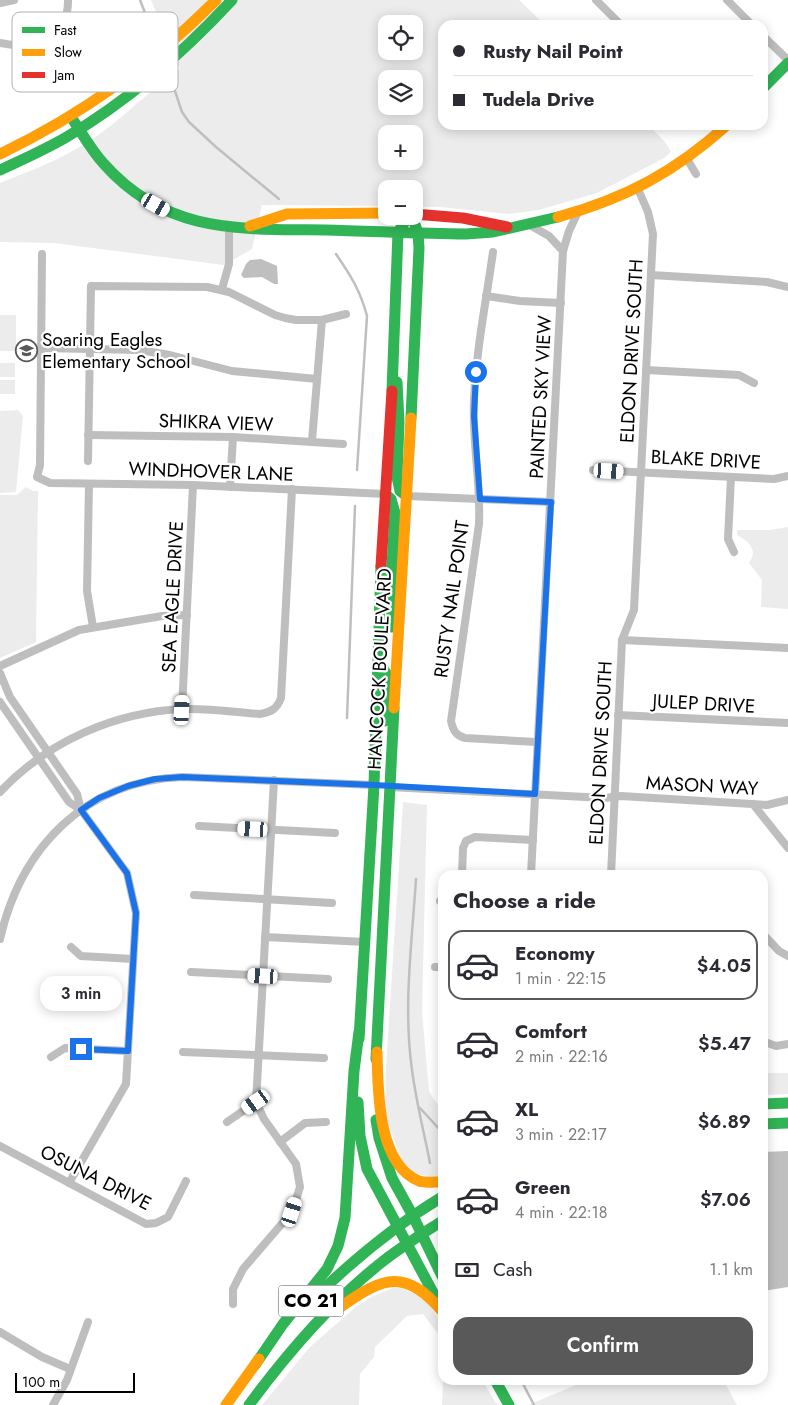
<!DOCTYPE html>
<html lang="en">
<head>
<meta charset="utf-8">
<style>
	body { margin:0; font-family:Jost,sans-serif; background:#f2f2f3; color:#2b2b33; height:100vh; display:flex; flex-direction:column; font-size:19px; white-space:nowrap }
	* { box-sizing:border-box; margin:0 }
	p { font-size:16px; color:#7c7c81 }
	.icon { flex:none; width:28px; height:28px; fill:none; stroke:currentColor; stroke-width:2; stroke-linecap:round; stroke-linejoin:round }
	.map { position:relative; flex:1; overflow:hidden }
	.drawer { position:absolute; left:438px; top:870px; width:330px; height:515px; display:flex; flex-direction:column; background:#fff; border-radius:15px; box-shadow:0 2px 12px #0003 }
	.drawer>* { flex:none }
	.guide { position:absolute; left:438px; top:20px; width:330px; height:110px; border-radius:15px; box-shadow:0 2px 12px #0003; display:grid; align-content:center; height:110px; padding:0 15px; background:#fff }
	.buttons { position:absolute; left:378px; top:15px; display:grid; gap:10px }
	.buttons a { display:grid; place-items:center; width:45px; height:45px; border-radius:10px; background:#fff; box-shadow:0 2px 12px #0003; font-size:25px }
	.scale { position:absolute; left:15px; bottom:12px; width:120px; box-sizing:border-box; padding-left:5px; border:2px solid #000; border-top:0; font-size:14px; line-height:18px; white-space:nowrap; color:#000; -webkit-text-stroke:4px #fff; paint-order:stroke }
	.end { position:absolute; width:22px; height:22px; margin:-11px; border:6px solid #1a73e8; background:#fff; box-shadow:0 0 0 2px #fff }
	.from { border-radius:50% }
	.bubble { position:absolute; height:35px; border-radius:15px; background:#fff; box-shadow:0 2px 12px #0003; font-size:16px; font-weight:600; line-height:35px; text-align:center }
	.car { position:absolute; width:15px; height:30px; margin:-15px -8px; border-radius:6px; box-shadow:0 0 4px 1px #0007; background:linear-gradient(#fff 24%,#345 0 40%,#fff 0 76%,#345 0 86%,#fff 0) }
	.guide b { display:flex; align-items:center; gap:18px; height:48px; font-size:19px }
	.guide b+b { border-top:1px solid #e1e1e2 }
	.guide i { width:12px; height:12px; background:#2b2b33 }
	ul { padding:0; list-style:none }
	li { display:flex; align-items:center; gap:15px; height:70px; margin:0 10px 8px; padding:0 5px; border:2px solid transparent; border-radius:15px }
	li div { flex:1 }
	li b { display:block; font-size:19px }
	li em { font-style:normal; font-weight:600 }
	li.active { border-color:#595959 }
	li>.icon { width:45px; height:45px; stroke-width:1.5 }
	h2 { padding:0 15px; font-size:22px; line-height:60px }
	.pay { display:flex; align-items:center; gap:12px; height:55px; padding:0 15px; font-size:19px }
	.pay p { margin-inline-start:auto }
	.primary-button { display:flex; gap:10px; margin-top:auto; padding:10px 15px }
	.primary-button a { flex:1; height:58px; border-radius:15px; background:#595959; color:#fff; font-size:20px; font-weight:600; line-height:58px; text-align:center }
	.map>svg:first-child { display:block }
	.green { fill:#ececec; fill-rule:evenodd }
	.water { fill:#bfbfbf }
	.lines { fill:none; stroke-linecap:round; stroke-linejoin:round }
	.stream { stroke:#bfbfbf; stroke-width:2.5 }
	.street { stroke:#bebebe; stroke-width:8 }
	.fast { stroke:#30b455; stroke-width:11 }
	.slow { stroke:#ff9f0a; stroke-width:11 }
	.jam { stroke:#e5322d; stroke-width:11 }
	.route { stroke:#1a73e8; stroke-width:6 }
	.labels { text-anchor:middle; stroke-width:4.5; stroke-linejoin:round; paint-order:stroke }
	.shield { fill:#fff; stroke:#4c4c4c; stroke-width:1 }
	.shield-label { font-size:18px; font-weight:bold; fill:#000 }
	.poi-label { font-size:19px; fill:#000; stroke:#fff; text-anchor:start }
	.street-label { font-size:19px; fill:#000; stroke:#fff }
	.key { fill:#fff; stroke:#b2b2b2; stroke-width:1 }
	.key-label { font-size:14px; fill:#000 }
</style>
</head>
<body>
<div class="map">
<svg width="788" height="1405" viewBox="0 0 788 1405">
	<rect width="100%" height="100%" fill="#fff"/>
	<g class="green">
		<path d="M151,0h368l26,25h-103v100h206l17,17 6,9 -5,6 -69,36 -58,17 -31,4 -68,-7h-26v-18h-28v17l-124,-1 -10,44 -28,16 -170,-22 -54,-1v-59c39,-15 76,-30 109,-56 24,-19 45,-40 71,-58zM386,24h28v27h-28zM386,79h28v27h-28zM386,134h28v27h-28z"/>
		<rect x="0" y="315" width="16" height="36"/>
		<rect x="0" y="363" width="15" height="14"/>
		<rect x="0" y="380" width="15" height="14"/>
		<path d="M18,410l5,6 -7,76 -16,1v-82z"/>
		<path d="M26,487l7,4h5l-2,151 -36,16v-163h17z"/>
		<path d="M788,527v82l-27,-2 1,-27 -13,-17c10,-13 -1,-22 -12,-28v-5h33z"/>
		<path d="M403,802l24,3 -5,206 7,81 13,19v65l-7,2 -21,-5 -12,-12 -17,-46 1,-47z"/>
		<path d="M762,1073h26v21l-25,1z"/>
		<path d="M393,1288h9l13,6 13,9 14,19v17l-19,-25 -16,2 -32,31 -1,10 -14,17 -1,31h-97l48,-58 47,-41 14,-9z"/>
		<path d="M443,1380h39l15,25h-55z"/>
		<path d="M588,1380h135l14,25h-209z"/>
	</g>
	<g class="water">
		<path d="M261,259l16,7 1,18h-4l-12,-7 -18,1 -3,-3 5,-11 4,-4z"/>
		<path d="M788,1151v136l-25,4v-139z"/>
		<path d="M548,1380h40l-35,5z"/>
	</g>
	<g class="lines">
		<g class="stream">
			<path d="M140,0l14,35"/>
			<path d="M171,79l11,33 7,10 27,25 63,52"/>
			<path d="M336,254c15,22 24,36 31,62l-10,154"/>
			<path d="M347,718l8,-212"/>
			<path d="M416,879c-4,63 -13,128 -4,191 4,31 12,62 18,93"/>
			<path d="M420,1108l22,24"/>
			<path d="M521,1380l13,25"/>
		</g>
		<g class="street">
			<path d="M596,0l25,25"/>
			<path d="M727,0l25,25"/>
			<path d="M0,3l14,-3"/>
			<path d="M762,35l26,25"/>
			<path d="M0,43c32,7 69,-5 68,-43"/>
			<path d="M687,159l9,15"/>
			<path d="M528,224l21,12 14,15"/>
			<path d="M493,252c-7,50 -17,99 -19,149 -2,41 7,82 5,123l-28,197c2,9 5,15 14,17l72,4"/>
			<path d="M42,254l-2,211 -3,12 13,6 143,2 192,9"/>
			<path d="M651,275l116,7 21,5"/>
			<path d="M222,289l7,-25v-38"/>
			<path d="M486,296l34,5 41,2"/>
			<path d="M41,348l98,2 31,5 62,16 85,8"/>
			<path d="M646,370l93,5 15,8"/>
			<path d="M88,435l145,2 110,7"/>
			<path d="M312,441l10,-121"/>
			<path d="M88,461l3,-175 116,1 22,5 46,23 10,3 11,2h26l24,-6"/>
			<path d="M593,470l181,9 14,-3"/>
			<path d="M731,477l-3,62 6,13"/>
			<path d="M89,484l-2,107 6,36"/>
			<path d="M230,487l3,-50"/>
			<path d="M407,496l144,6"/>
			<path d="M622,640l166,8"/>
			<path d="M0,666l79,-36 83,-14 25,-1"/>
			<path d="M0,673l10,24 67,97 4,16"/>
			<path d="M0,702l69,100 12,8 46,63 9,40 -10,171 -57,99"/>
			<path d="M182,709l11,-224"/>
			<path d="M618,715l170,8"/>
			<path d="M389,787l216,11 16,-2 146,9 21,-5"/>
			<path d="M0,792c47,-50 114,-80 183,-83 26,-1 51,3 77,5 11,-2 17,-5 21,-16l11,-209"/>
			<path d="M753,804l35,44"/>
			<path d="M199,826l136,7"/>
			<path d="M462,875l1,-27 3,-7 9,-4 58,3"/>
			<path d="M531,875l32,-624 6,-20 9,-19"/>
			<path d="M611,875l11,-235 12,-30 19,-376 -5,-22 -10,-23"/>
			<path d="M194,895l138,8"/>
			<path d="M440,901h2"/>
			<path d="M762,933l17,18 9,5"/>
			<path d="M265,937l100,5"/>
			<path d="M0,939c21,-92 85,-158 182,-162l192,8"/>
			<path d="M71,947l10,9 52,3"/>
			<path d="M435,967h7"/>
			<path d="M191,972l137,7"/>
			<path d="M762,1041l14,5 12,-2"/>
			<path d="M183,1052l141,6"/>
			<path d="M51,1057l14,-9 63,3"/>
			<path d="M227,1122l29,-20"/>
			<path d="M280,1142l25,-19 21,-1"/>
			<path d="M0,1146l146,78 10,-1 12,-6 18,-36"/>
			<path d="M233,1304v-15l10,-20 49,-57 8,-25 -4,-23 -32,-45 -8,-17 18,-322"/>
			<path d="M0,1332l42,25 28,12"/>
			<path d="M53,1405l14,-25 21,-58"/>
		</g>
		<g class="fast">
			<path d="M762,89l26,-26"/>
			<path d="M71,117c11,16 20,33 33,47 62,70 136,65 221,66 47,1 94,4 141,4l27,-2 65,-15"/>
			<path d="M0,170c22,-10 44,-20 65,-32 63,-37 118,-85 167,-138"/>
			<path d="M397,382l2,40 -2,55 3,14 7,5"/>
			<path d="M392,391l6,-159 11,-16"/>
			<path d="M411,418l8,-170 -1,-15 -6,-17"/>
			<path d="M385,494l6,5 4,14 -4,72 1,42"/>
			<path d="M379,662l8,13 -2,46"/>
			<path d="M359,1039l15,-254 7,-219"/>
			<path d="M376,1059l18,-351"/>
			<path d="M358,1102l2,34 7,33 70,131"/>
			<path d="M762,1104l26,-1"/>
			<path d="M376,1120l3,18 13,40 21,38 29,60"/>
			<path d="M762,1124l26,-1"/>
			<path d="M312,1300c40,-39 82,-74 130,-103"/>
			<path d="M255,1365l28,-41 44,-55 11,-23 7,-28 9,-147 5,-39"/>
			<path d="M495,1380l14,25"/>
			<path d="M249,1405c39,-53 81,-102 133,-143 19,-15 40,-28 60,-41"/>
		</g>
		<g class="slow">
			<path d="M0,154c83,-40 151,-89 216,-154"/>
			<path d="M558,217c68,-19 117,-45 169,-92"/>
			<path d="M250,226l37,-12 99,-1"/>
			<path d="M394,708l17,-290"/>
			<path d="M377,1052c1,38 0,112 42,129 6,2 16,1 23,1"/>
			<path d="M342,1306c42,-30 64,-37 100,5"/>
			<path d="M226,1405l33,-46"/>
		</g>
		<g class="jam">
			<path d="M414,214l49,4 44,9"/>
			<path d="M381,566l11,-175"/>
		</g>
	</g>
	<g class="lines">
		<path class="route" d="M81,1049l47,2 8,-138 -9,-40 -46,-63 18,-12 29,-12 27,-7 27,-2 192,8 161,9 16,-292 -71,-3 -6,-83 2,-44"/>
	</g>
	<defs>
		<symbol id="school-ring" viewBox="-11 -11 22 22"><circle r="9.5" fill="#fff" stroke="#595959" stroke-width="1.5"/><path d="M0-5L7-2L0 1L-7-2ZM-4 1L0 2.5L4 1V4Q0 6-4 4Z" fill="#595959"/></symbol>
	</defs>
	<g fill-rule="evenodd">
		<use href="#school-ring" x="14" y="338" width="25" height="25"/>
	</g>
	<g class="labels">
		<rect class="shield" x="278.5" y="1285.5" width="65" height="31" rx="4"/>
		<g class="shield-label">
			<text x="311" y="1307">CO 21</text>
		</g>
		<g class="poi-label">
			<text x="42" y="346">Soaring Eagles<tspan x="42" dy="22">Elementary School</tspan></text>
		</g>
		<g class="street-label">
			<text transform="translate(631 351) rotate(-87)" y="7">ELDON DRIVE SOUTH</text>
			<text transform="translate(540 397) rotate(-87)" y="7">PAINTED SKY VIEW</text>
			<text transform="translate(216 422) rotate(2)" y="7">SHIKRA VIEW</text>
			<text transform="translate(706 459) rotate(3)" y="7">BLAKE DRIVE</text>
			<text transform="translate(211 471) rotate(2)" y="7">WINDHOVER LANE</text>
			<text transform="translate(172 597) rotate(-87)" y="7">SEA EAGLE DRIVE</text>
			<text transform="translate(451 599) rotate(-82)" y="7">RUSTY NAIL POINT</text>
			<text transform="translate(379 669) rotate(-87)" y="7">HANCOCK BOULEVARD</text>
			<text transform="translate(704 703) rotate(3)" y="7">JULEP DRIVE</text>
			<text transform="translate(600 753) rotate(-87)" y="7">ELDON DRIVE SOUTH</text>
			<text transform="translate(702 785) rotate(3)" y="7">MASON WAY</text>
			<text transform="translate(96 1177) rotate(27)" y="7">OSUNA DRIVE</text>
		</g>
	</g>
	<rect x="12" y="12" width="166" height="80" rx="8" class="key"/>
	<rect x="22" y="27" width="23" height="6" fill="#30b455"/>
	<rect x="22" y="49" width="23" height="7" fill="#ff9f0a"/>
	<rect x="22" y="72" width="23" height="6" fill="#e5322d"/>
	<g class="key-label">
		<text x="54" y="35">Fast</text>
		<text x="54" y="57">Slow</text>
		<text x="54" y="80">Jam</text>
	</g>
</svg>
<div class="buttons">
<a><svg class="icon" aria-label="locate" viewBox="0 0 24 24"><circle cx="12" cy="12" r="6"/><path d="M12 2v4M12 18v4M2 12h4M18 12h4"/></svg></a>
<a><svg class="icon" aria-label="layers" viewBox="0 0 24 24"><path d="M12 4l9 5-9 5-9-5zM3 14l9 5 9-5"/></svg></a>
<a>+</a>
<a>−</a>
</div>
<div class="scale">100 m</div>
<i class="end from" style="left:476px;top:372px"></i>
<i class="end" style="left:81px;top:1049px"></i>
<div class="bubble" style="left:40px;top:976px;width:82px">3 min</div>
<i class="car" style="left:156px;top:205px;rotate:120deg"></i>
<i class="car" style="left:609px;top:471px;rotate:93deg"></i>
<i class="car" style="left:182px;top:710px;rotate:3deg"></i>
<i class="car" style="left:253px;top:829px;rotate:273deg"></i>
<i class="car" style="left:263px;top:976px;rotate:273deg"></i>
<i class="car" style="left:256px;top:1102px;rotate:235deg"></i>
<i class="car" style="left:292px;top:1212px;rotate:18deg"></i>
<div class="guide">
<b><i class="from"></i>Rusty Nail Point</b>
<b><i></i>Tudela Drive</b>
</div>
<section class="drawer">
<h2>Choose a ride</h2>
<ul>
<li class="active"><svg class="icon" aria-label="car" viewBox="0 0 24 24"><path d="M5 17H2v-5l4-1 3-4h7l3 4 3 1v5h-3M9 17h6M6 11h13"/><circle cx="7" cy="17" r="2"/><circle cx="17" cy="17" r="2"/></svg><div><b>Economy</b><p>1 min · 22:15</p></div><em>$4.05</em></li>
<li><svg class="icon" aria-label="car" viewBox="0 0 24 24"><path d="M5 17H2v-5l4-1 3-4h7l3 4 3 1v5h-3M9 17h6M6 11h13"/><circle cx="7" cy="17" r="2"/><circle cx="17" cy="17" r="2"/></svg><div><b>Comfort</b><p>2 min · 22:16</p></div><em>$5.47</em></li>
<li><svg class="icon" aria-label="car" viewBox="0 0 24 24"><path d="M5 17H2v-5l4-1 3-4h7l3 4 3 1v5h-3M9 17h6M6 11h13"/><circle cx="7" cy="17" r="2"/><circle cx="17" cy="17" r="2"/></svg><div><b>XL</b><p>3 min · 22:17</p></div><em>$6.89</em></li>
<li><svg class="icon" aria-label="car" viewBox="0 0 24 24"><path d="M5 17H2v-5l4-1 3-4h7l3 4 3 1v5h-3M9 17h6M6 11h13"/><circle cx="7" cy="17" r="2"/><circle cx="17" cy="17" r="2"/></svg><div><b>Green</b><p>4 min · 22:18</p></div><em>$7.06</em></li>
</ul>
<div class="pay"><svg class="icon" aria-label="cash" viewBox="0 0 24 24"><path d="M3 7h18v10H3z"/><circle cx="12" cy="12" r="2"/></svg>Cash<p>1.1 km</p></div>
<div class="primary-button"><a>Confirm</a></div>
</section>
</div>
</body>
</html>
